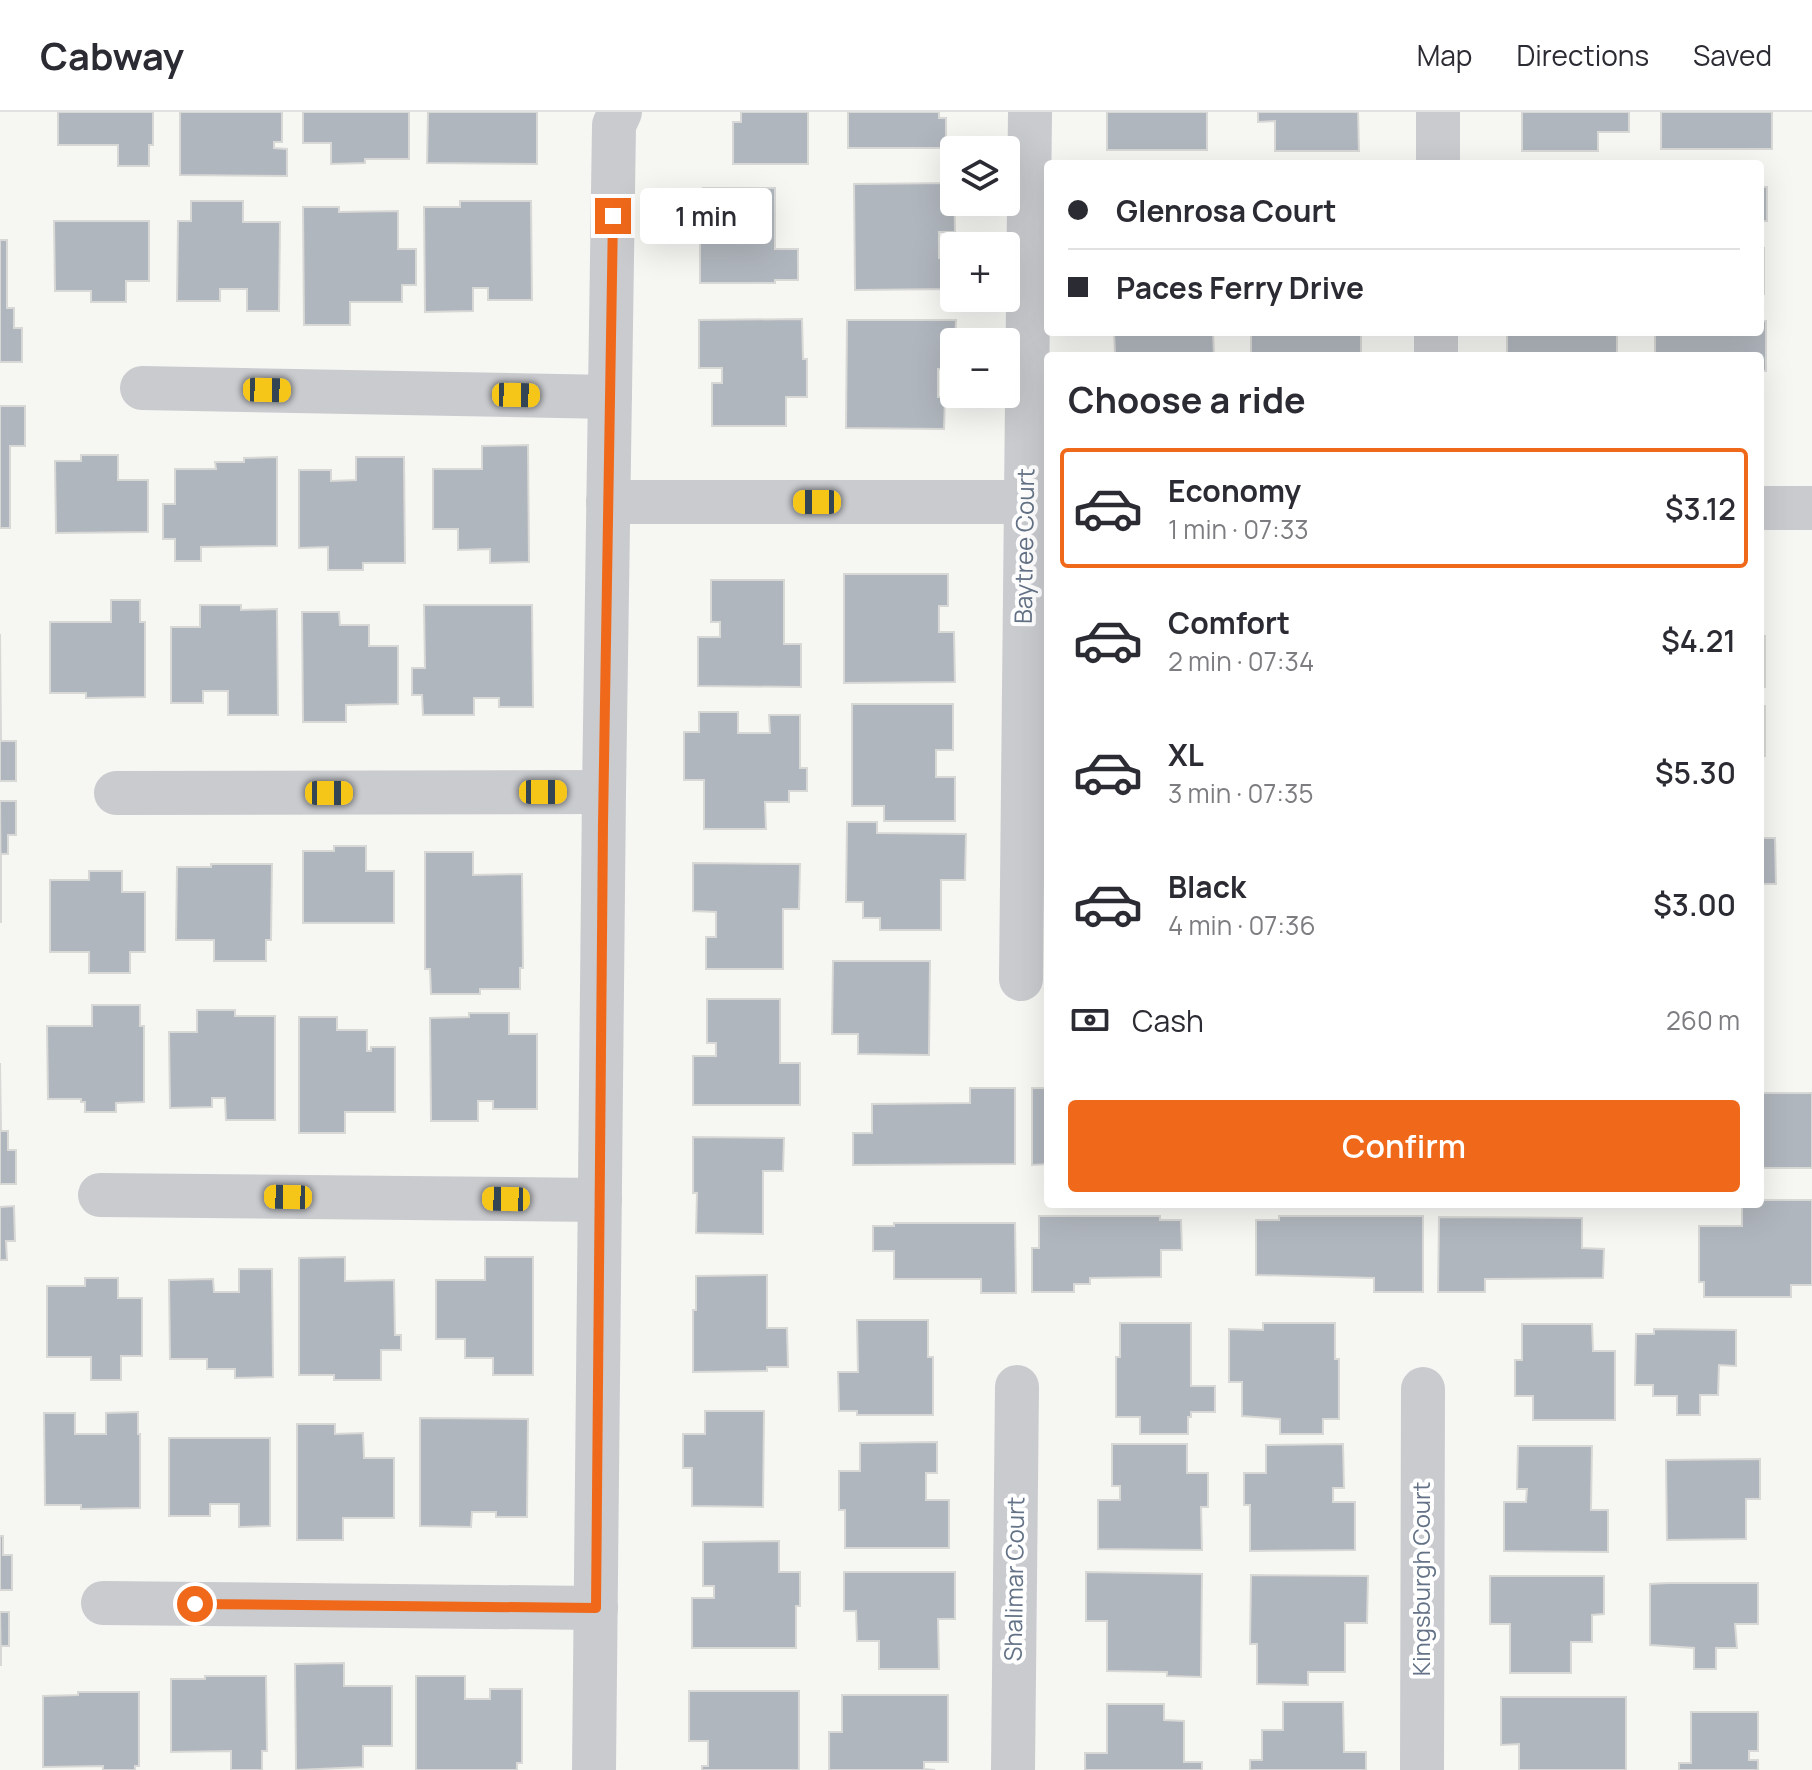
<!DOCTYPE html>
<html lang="en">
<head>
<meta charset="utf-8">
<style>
	body { margin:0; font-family:Manrope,sans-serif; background:#f2f2f3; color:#2b2b33; height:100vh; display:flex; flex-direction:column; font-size:30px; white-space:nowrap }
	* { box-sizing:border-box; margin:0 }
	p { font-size:26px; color:#7c7c81 }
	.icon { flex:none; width:44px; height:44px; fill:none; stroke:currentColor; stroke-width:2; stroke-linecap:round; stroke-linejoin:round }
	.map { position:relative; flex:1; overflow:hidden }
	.panel { position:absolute; left:1044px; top:240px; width:720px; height:856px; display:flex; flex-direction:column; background:#fff; border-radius:8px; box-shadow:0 8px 32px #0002 }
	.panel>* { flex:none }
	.guide { position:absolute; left:1044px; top:48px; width:720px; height:176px; border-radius:8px; box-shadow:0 8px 32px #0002; display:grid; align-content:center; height:176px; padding:0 24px; background:#fff }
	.fabs { position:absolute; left:940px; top:24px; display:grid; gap:16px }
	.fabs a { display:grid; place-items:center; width:80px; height:80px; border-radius:8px; background:#fff; box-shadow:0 8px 32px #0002; font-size:40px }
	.end { position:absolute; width:36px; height:36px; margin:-18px; border:10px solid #f0691a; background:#fff; box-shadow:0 0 0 4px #fff }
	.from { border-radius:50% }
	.bubble { position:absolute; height:56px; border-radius:8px; background:#fff; box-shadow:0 8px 32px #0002; font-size:26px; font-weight:600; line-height:56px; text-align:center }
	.car { position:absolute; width:24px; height:48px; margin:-24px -12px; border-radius:10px; box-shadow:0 0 6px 2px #0007; background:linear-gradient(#f5c518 24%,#345 0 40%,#f5c518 0 76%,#345 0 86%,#f5c518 0) }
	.guide b { display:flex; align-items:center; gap:28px; height:76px; font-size:30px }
	.guide b+b { border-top:2px solid #e1e1e2 }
	.guide i { width:20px; height:20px; background:#2b2b33 }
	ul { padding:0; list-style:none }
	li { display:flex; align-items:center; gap:24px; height:120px; margin:0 16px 12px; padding:0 8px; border:4px solid transparent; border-radius:8px }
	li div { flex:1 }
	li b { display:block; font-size:30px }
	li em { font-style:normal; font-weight:600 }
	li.active { border-color:#f0691a }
	li>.icon { width:72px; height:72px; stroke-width:1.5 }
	h2 { padding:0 24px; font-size:36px; line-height:96px }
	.pay { display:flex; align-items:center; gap:20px; height:88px; padding:0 24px; font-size:30px }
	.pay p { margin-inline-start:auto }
	.cta { display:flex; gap:16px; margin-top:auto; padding:16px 24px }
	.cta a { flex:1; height:92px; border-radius:8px; background:#f0691a; color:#fff; font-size:32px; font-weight:600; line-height:92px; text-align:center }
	header { display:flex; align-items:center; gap:48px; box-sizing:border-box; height:112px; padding:0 40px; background:#fff; border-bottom:2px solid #e1e1e2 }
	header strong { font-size:38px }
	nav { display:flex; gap:44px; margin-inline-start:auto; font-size:28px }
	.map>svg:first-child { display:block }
	.building { fill:#b0b6bd; stroke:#d8d8d6; stroke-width:2 }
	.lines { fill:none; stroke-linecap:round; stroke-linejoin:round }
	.minor { stroke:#c9cbcf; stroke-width:44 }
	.route { stroke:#f0691a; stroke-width:10 }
	.labels { text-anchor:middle; stroke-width:8; stroke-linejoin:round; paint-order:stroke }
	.street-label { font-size:24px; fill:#637286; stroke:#fff }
</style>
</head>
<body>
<header>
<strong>Cabway</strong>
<nav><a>Map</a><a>Directions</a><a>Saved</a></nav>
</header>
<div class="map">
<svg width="1812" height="1658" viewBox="0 0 1812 1658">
	<rect width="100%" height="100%" fill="#f6f7f3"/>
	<g class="building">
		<path d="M58,0h95v33h-4v21h-31v-21h-60z"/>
		<path d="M180,0h102v30h-8v6l13,1v27l-107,-1z"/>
		<path d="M303,0h106v47h-44v4l-34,1v-21h-28z"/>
		<path d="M428,0h109v52l-110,-1z"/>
		<path d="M741,0h67v52h-75v-42h8z"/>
		<path d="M848,0h91v6h7v30h-98z"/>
		<rect x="1107" y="0" width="100" height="38"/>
		<path d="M1258,0h100l1,39h-84v-30l-17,1z"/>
		<path d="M1522,0h107v20h-31v19h-76z"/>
		<rect x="1661" y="0" width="111" height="37"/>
		<path d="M954,71l1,49h-16v26l15,-1v32l-99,1 -1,-106z"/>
		<rect x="1760" y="75" width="7" height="34"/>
		<path d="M703,76h72v61h23v31h-23v3h-75v-59h3z"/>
		<path d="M191,89h52v21h37l-1,89h-32v-22h-27v12h-43l1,-80h13z"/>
		<path d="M460,89h71l1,99h-44v-12h-15v23l-48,1 -1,-105h36z"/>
		<path d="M303,95h36v5l59,-1v38h18v36h-14v17h-52v23h-46z"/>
		<path d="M54,109h95v60h-23v21h-35v-11h-36z"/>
		<path d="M0,128h7v68h7v20h8v34h-22z"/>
		<rect x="1760" y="136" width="4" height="46"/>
		<path d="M802,207l1,40h4v38h-21v29h-74v-43h10v-15h-23v-48z"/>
		<path d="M847,208h109l-2,49h-16v28h7l-1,32 -98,-1z"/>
		<path d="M1760,209h6v50h-6v-15h-105v-24h105z"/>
		<path d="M1114,220h99l1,24h-92v-3h-7z"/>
		<rect x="1251" y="220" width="110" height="24"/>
		<rect x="1507" y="220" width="110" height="24"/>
		<path d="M0,294h25v40h-15v82h-10z"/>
		<path d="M528,333l1,117 -39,1v-14l-32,1v-21h-25v-60h49v-23z"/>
		<path d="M81,343h37v25h30v52l-92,1 -1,-72h26z"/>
		<path d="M277,345v89l-76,1v14h-26v-22h-12v-35h12v-35h41l-1,-7h29v-4z"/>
		<path d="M356,345h48l1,106h-42v7h-35v-23l-29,1v-78h32v11l25,-1z"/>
		<path d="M844,462h104v32h-9v26h15l1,50 -111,1z"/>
		<path d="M711,468h73v64h17v43l-103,-1v-49h22v-15h-9z"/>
		<path d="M111,488h29v22h5v75l-59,1v-5h-36v-71h61z"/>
		<path d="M200,493h41v5l36,-1 1,106h-50v-24h-25v12h-32v-76h29z"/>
		<path d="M424,493h108l1,102h-34v-9h-25v17h-51l-1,-20h-10v-27h13z"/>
		<path d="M302,500h37l1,13h29v21h29v58l-52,1v17h-43z"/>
		<path d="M0,522l1,107h15v40h-16z"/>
		<rect x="1760" y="524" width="5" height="51"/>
		<path d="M852,592h101v46h-17v27h19v44h-71v-15h-32z"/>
		<rect x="1760" y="594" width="5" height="50"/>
		<path d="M699,600h39v21h32l-1,-18h31v53h7v23h-18v11h-24l1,27h-62v-49h-20v-48h15z"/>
		<path d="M0,689h16v34h-8v19h-7v69z"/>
		<path d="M847,710h30v11l89,1 -1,46h-24v50h-61v-12h-17v-16h-17z"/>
		<path d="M1760,726h15l1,46h-16z"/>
		<path d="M334,734h32v25h28v52h-91v-72h31z"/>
		<path d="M425,740h48v23l49,-1 1,94h-3v21h-40v5h-49l-1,-25h-5z"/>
		<path d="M693,751l107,1 -1,45h-16v60h-77v-32h10v-25l-23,-1z"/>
		<path d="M211,752h61l-1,76h-5v21h-52v-21h-38l1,-73h34z"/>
		<path d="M89,759h33v21h23v60h-15v21h-41v-21h-39v-72h39z"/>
		<path d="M833,849h97l-1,94 -71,-1v-20h-26z"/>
		<path d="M707,887h73v64h20v42h-107v-49h23v-13h-9z"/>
		<path d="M92,893h48v21h4v76l-28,1v9h-31v-10h-4v-3h-33l-1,-73h45z"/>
		<path d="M197,898h38v6h40v104h-49l-1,-22h-13v9l-42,1 -1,-76h28z"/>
		<path d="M469,901h40v21h28v75h-44v-8h-15v20h-47l-1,-103 39,-1z"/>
		<path d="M299,905h38v13h30v21h4v-4h24v65h-50v21h-46z"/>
		<path d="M0,951l1,68h7v19h8v34h-16z"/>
		<path d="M970,976h45v76l-162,1v-32h19v-29l98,-1z"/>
		<path d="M1032,976h16v76l-16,1z"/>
		<rect x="1760" y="981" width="52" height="75"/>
		<path d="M693,1025l91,1 -1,33h-20v63l-67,-1 1,-40h-4z"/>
		<path d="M1760,1088h52v85h-21v12h-87v-15h-5v-56h43v-22h18z"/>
		<path d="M14,1094l1,35h-9l1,19h-7v-53z"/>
		<path d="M1039,1104h121v4h21l1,30h-21v27l-71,1v6h-16v8h-42v-44h7z"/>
		<path d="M1279,1104h144v76h-49v-14l-118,-3v-55h23z"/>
		<path d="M1439,1105l143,1v30l22,1 -1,29 -118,1v13h-47z"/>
		<path d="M894,1111h121l1,70h-35v-14h-87v-28h-21v-25h21z"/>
		<path d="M345,1145v24l49,-1 1,55h6v15h-20v30h-47v-5h-35v-117z"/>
		<path d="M485,1145h48v118h-40v-17h-28v-19h-29v-59h49z"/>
		<path d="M239,1157h33l1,108 -38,1v-9h-28v-10h-37l-1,-79 44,-1 1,13h25z"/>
		<path d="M767,1163v53h20l1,39h-21v4l-74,1v-62h3v-34z"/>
		<path d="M85,1166h33v20h24v58h-21v24h-30v-23h-44v-71h38z"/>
		<path d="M857,1208h71v37h5v58h-76v-4h-18l-1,-39h20z"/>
		<path d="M1120,1211h71v63h24v26h-24v5h-3v17h-48v-17h-24v-60h4z"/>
		<path d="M1263,1211h72v36h4v60h-16v15h-43v-15l-38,-3v-34h-13v-53l34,1z"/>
		<path d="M1522,1212h70l1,27h22v69h-82v-24h-18v-36h7z"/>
		<path d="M1654,1217l82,1v36l-17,-1 -1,30h-18v20h-23v-19h-24v-11h-18l1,-51h18z"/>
		<path d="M705,1299h59l-1,96 -71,-1v-38h-9v-34h22z"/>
		<path d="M138,1300v22h2v74l-59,1v-4h-36l-1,-92h31v21h31v-21z"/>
		<path d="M420,1306l108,1 -1,98h-31v-5h-24l-1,15 -51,-1z"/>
		<path d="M297,1312h38v10l28,-1 1,25h30v60h-51v22h-46z"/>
		<path d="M169,1326h101v88l-31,1v-23h-29v12h-41z"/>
		<path d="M937,1330v31h-11v27h23v48h-104v-38h-6v-39h21v-28z"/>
		<path d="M1112,1332h75v29h21v34h-7l1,43 -104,-1v-49h22v-14h-8z"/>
		<path d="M1343,1332l1,44h-11v14h22v48l-105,1v-46h-6v-32h22v-28z"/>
		<path d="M1518,1334h74l-1,64h17v42l-104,-1v-49h22l1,-13h-10z"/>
		<path d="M1760,1347v40h-14v40l-79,1 -1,-80z"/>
		<path d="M0,1424h3v19h9v35h-12z"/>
		<path d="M779,1429v31h21v34h-4v42h-104v-50h22v-12h-11v-44z"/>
		<path d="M844,1460h111v47h-17l1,50h-60v-28h-22l-1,-30h-12z"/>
		<path d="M1086,1460l116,2 -1,103 -34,-1v-4l-60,-1v-50h-21z"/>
		<path d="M1251,1463l117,1 -1,47h-22v49h-37v13l-51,-1v-40h-7z"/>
		<path d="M1490,1464h114v38l-12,1v27h-21v31h-61v-49h-20z"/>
		<path d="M1669,1471h89v41h-23l2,24h-21v21h-22v-21l-44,-3v-61z"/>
		<path d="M0,1500h9v34h-8v20z"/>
		<path d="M344,1551v23h48v60h-29v21l-67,3 -1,-106z"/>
		<path d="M205,1564h61l1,75h-5v19h-31v-19l-60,1v-73h34z"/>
		<path d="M416,1564h49v23h25v-10h32v74h-5v7h-101z"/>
		<path d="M689,1579h110v79h-97v-4h6v-25h-19z"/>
		<path d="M78,1580h61v74h-4v4h-32v-4l-60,1v-71l35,-1z"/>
		<path d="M842,1583h106v67h-24v7l11,1h-106v-38h13z"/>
		<path d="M1501,1585h125v73h-107v-26l-18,1z"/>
		<path d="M1283,1590h60l1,50h22v18h-116v-10h12v-30h21z"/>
		<path d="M1107,1592h57v16l20,1v41h18v8h-117v-17h22z"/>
		<path d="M1691,1600h67v39h-9v9h9v10h-79v-7h12z"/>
	</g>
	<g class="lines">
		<g class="minor">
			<path d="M1438,52v-52"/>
			<path d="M1436,244v-24"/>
			<path d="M142,276l468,9"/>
			<path d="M608,390h440"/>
			<path d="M1760,396h52"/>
			<path d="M116,681l488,-1"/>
			<path d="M1021,867l9,-867"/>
			<path d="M100,1083l500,5"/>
			<path d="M103,1491l493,5"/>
			<path d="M594,1658l10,-978 10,-667 6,-13"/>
			<path d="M1013,1658l4,-383"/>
			<path d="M1422,1658l1,-381"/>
		</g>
	</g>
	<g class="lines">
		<path class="route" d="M195,1492l401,4 7,-784 10,-608"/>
	</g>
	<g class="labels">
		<g class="street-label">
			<text transform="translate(1025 434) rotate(-89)" y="8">Baytree Court</text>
			<text transform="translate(1015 1467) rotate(-89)" y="8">Shalimar Court</text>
			<text transform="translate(1422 1467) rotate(-90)" y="8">Kingsburgh Court</text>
		</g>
	</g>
</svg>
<div class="fabs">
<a><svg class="icon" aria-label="layers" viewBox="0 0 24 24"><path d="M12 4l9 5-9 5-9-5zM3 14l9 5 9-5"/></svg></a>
<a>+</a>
<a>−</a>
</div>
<i class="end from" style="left:195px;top:1492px"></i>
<i class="end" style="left:613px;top:104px"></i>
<div class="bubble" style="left:640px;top:76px;width:132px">1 min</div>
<i class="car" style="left:267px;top:278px;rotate:91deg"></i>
<i class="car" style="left:516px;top:283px;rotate:91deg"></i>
<i class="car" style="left:817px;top:390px;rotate:270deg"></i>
<i class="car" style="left:543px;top:680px;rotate:90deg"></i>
<i class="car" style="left:329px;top:681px;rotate:90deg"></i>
<i class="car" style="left:288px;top:1085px;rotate:271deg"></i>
<i class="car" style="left:506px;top:1087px;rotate:271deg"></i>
<div class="guide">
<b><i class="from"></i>Glenrosa Court</b>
<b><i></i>Paces Ferry Drive</b>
</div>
<section class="panel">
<h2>Choose a ride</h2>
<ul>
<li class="active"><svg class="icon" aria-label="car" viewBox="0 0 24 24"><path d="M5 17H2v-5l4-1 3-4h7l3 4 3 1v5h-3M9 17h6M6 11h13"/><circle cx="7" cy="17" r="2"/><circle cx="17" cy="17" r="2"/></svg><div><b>Economy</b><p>1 min · 07:33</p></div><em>$3.12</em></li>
<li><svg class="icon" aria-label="car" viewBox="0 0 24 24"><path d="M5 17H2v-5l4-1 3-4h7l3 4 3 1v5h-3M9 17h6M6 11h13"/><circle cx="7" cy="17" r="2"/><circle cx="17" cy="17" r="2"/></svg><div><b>Comfort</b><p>2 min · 07:34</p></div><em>$4.21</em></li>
<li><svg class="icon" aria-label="car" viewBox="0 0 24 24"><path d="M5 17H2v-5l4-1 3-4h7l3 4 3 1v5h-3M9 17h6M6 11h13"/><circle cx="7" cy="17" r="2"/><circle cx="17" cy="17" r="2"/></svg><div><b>XL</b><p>3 min · 07:35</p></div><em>$5.30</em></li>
<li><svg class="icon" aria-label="car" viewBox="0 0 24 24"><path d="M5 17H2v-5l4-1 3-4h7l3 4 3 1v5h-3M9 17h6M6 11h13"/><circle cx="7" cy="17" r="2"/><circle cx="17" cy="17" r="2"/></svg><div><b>Black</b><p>4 min · 07:36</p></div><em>$3.00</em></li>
</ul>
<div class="pay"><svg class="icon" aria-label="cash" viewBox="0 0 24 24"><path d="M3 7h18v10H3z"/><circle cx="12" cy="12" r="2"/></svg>Cash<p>260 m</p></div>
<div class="cta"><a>Confirm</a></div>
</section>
</div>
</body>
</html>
